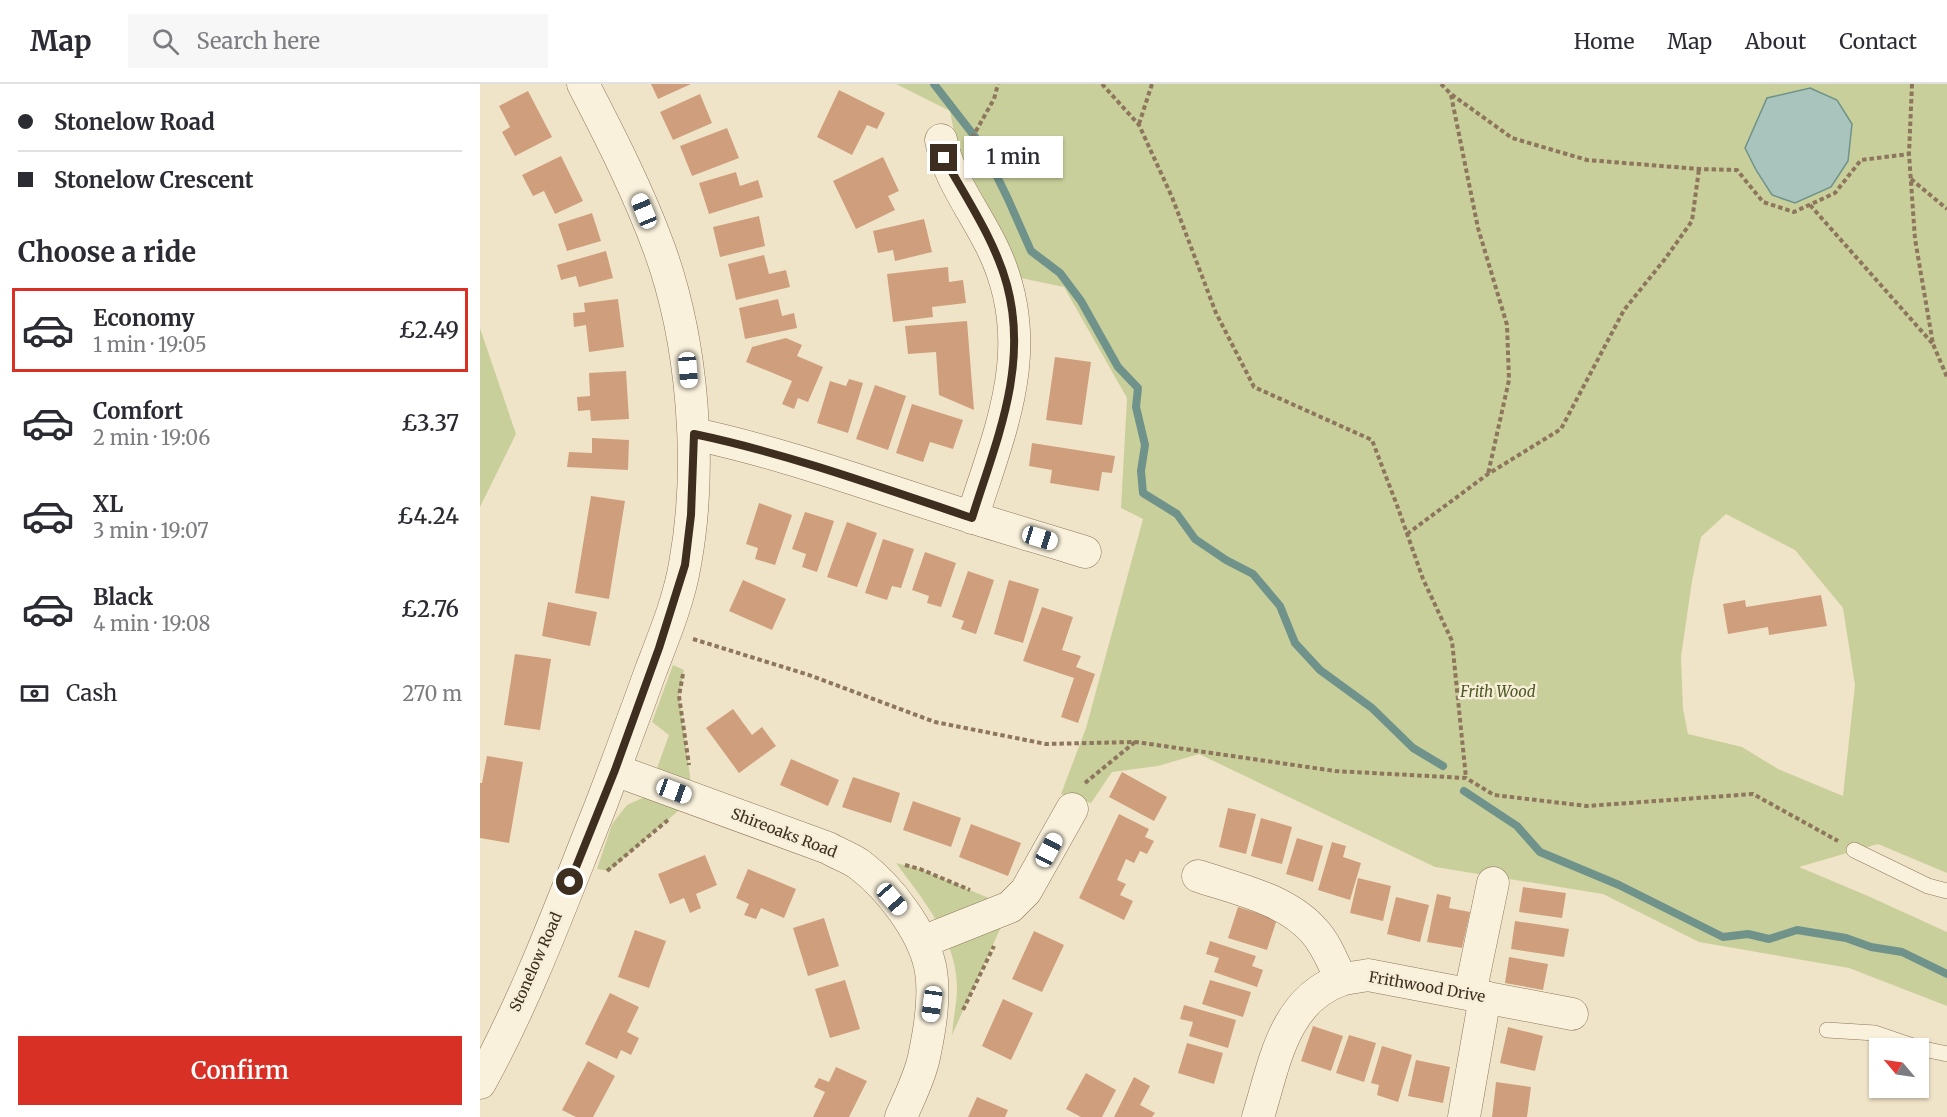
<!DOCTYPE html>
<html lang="en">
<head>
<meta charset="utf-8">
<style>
	body { margin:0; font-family:Merriweather,serif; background:#f7f7f7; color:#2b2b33; height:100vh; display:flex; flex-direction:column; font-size:22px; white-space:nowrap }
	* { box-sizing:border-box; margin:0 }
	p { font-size:20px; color:#7c7c81 }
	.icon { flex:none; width:33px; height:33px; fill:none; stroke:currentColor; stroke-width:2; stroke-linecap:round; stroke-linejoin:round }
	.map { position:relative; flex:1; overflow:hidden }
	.drawer { display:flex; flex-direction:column; background:#fff; width:480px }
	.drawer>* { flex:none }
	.hud { display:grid; align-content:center; height:132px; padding:0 18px; background:#fff }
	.needle { width:39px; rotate:299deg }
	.fabs { position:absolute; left:1389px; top:954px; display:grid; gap:12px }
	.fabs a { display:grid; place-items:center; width:60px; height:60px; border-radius:0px; background:#fff; box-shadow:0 2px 4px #0004; font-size:30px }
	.end { position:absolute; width:27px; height:27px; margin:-14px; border:8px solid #3d2e20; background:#fff; box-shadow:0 0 0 3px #fff }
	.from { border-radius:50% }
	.bubble { position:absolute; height:42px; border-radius:0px; background:#fff; box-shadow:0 2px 4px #0004; font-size:20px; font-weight:600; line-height:42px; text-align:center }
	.car { position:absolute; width:18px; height:36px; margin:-18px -9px; border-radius:8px; box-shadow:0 0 4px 2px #0007; background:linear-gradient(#fff 24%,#345 0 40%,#fff 0 76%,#345 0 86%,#fff 0) }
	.hud b { display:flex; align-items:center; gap:21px; height:57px; font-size:22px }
	.hud b+b { border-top:2px solid #e1e1e2 }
	.hud i { width:15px; height:15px; background:#2b2b33 }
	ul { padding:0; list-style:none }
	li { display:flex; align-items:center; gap:18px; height:84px; margin:0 12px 9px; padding:0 6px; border:3px solid transparent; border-radius:0px }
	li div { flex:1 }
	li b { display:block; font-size:22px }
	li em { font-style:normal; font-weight:600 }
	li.current { border-color:#d93025 }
	li>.icon { width:54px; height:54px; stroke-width:1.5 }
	h2 { padding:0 18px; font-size:27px; line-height:72px }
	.pay { display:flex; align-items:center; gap:15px; height:66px; padding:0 18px; font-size:22px }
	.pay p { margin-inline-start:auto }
	.action { display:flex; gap:12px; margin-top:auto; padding:12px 18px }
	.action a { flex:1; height:69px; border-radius:0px; background:#d93025; color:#fff; font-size:24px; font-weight:600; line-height:69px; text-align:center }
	header { display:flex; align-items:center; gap:36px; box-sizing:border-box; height:84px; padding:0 30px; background:#fff; border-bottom:2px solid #e1e1e2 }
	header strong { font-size:28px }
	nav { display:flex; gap:33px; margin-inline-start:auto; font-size:21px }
	.search { width:420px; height:54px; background:#f7f7f7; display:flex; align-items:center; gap:15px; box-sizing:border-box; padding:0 21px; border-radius:0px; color:#7c7c81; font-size:22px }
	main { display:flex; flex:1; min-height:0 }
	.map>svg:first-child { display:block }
	.green { fill:#c9cf9b; fill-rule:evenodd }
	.water { fill:#a9c4bc; stroke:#6f938a; stroke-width:1.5 }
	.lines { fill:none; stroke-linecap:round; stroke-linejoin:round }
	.stream { stroke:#6f938a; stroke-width:8 }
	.building { fill:#cf9f7d }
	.lane-casing { stroke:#8d765c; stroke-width:16 }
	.street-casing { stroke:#8d765c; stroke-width:33 }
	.path { stroke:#8d765c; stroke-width:4; stroke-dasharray:4.5 3; stroke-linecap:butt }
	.lane { stroke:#faf1dc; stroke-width:15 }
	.street { stroke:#faf1dc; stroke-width:32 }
	.route { stroke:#3d2e20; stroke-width:8 }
	.labels { text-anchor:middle; stroke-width:5; stroke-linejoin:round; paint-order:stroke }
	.park-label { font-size:15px; font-style:italic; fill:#4d5a26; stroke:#f7eed8 }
	.street-label { font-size:15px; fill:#3d2e20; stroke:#f7eed8 }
</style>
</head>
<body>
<header>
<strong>Map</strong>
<div class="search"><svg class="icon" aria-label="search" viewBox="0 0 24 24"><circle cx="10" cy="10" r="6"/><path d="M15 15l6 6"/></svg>Search here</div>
<nav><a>Home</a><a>Map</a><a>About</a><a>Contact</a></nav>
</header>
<main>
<section class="drawer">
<div class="hud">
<b><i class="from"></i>Stonelow Road</b>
<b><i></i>Stonelow Crescent</b>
</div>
<h2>Choose a ride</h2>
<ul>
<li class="current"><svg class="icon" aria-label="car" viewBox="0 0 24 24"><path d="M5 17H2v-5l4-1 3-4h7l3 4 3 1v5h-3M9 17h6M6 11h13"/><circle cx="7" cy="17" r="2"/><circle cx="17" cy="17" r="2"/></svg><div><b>Economy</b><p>1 min · 19:05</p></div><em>£2.49</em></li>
<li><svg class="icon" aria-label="car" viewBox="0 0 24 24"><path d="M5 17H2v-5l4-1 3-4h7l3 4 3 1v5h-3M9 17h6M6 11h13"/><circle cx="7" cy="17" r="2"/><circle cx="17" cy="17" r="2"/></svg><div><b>Comfort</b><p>2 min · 19:06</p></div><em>£3.37</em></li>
<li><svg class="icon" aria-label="car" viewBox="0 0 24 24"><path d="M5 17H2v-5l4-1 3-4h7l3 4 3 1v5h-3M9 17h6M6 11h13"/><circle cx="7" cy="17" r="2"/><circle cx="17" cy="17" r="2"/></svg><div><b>XL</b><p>3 min · 19:07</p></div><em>£4.24</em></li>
<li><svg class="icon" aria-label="car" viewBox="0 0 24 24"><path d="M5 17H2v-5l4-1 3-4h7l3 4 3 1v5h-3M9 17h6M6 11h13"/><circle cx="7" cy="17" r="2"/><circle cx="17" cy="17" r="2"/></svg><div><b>Black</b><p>4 min · 19:08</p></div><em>£2.76</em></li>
</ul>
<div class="pay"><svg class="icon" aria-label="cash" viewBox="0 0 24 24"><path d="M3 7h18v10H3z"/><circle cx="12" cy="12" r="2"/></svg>Cash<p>270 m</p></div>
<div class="action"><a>Confirm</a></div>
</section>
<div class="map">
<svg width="1467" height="1033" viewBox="0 0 1467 1033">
	<rect width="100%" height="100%" fill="#f0e4c8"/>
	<g class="green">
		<path d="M416,0h1051v789l-69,-29 -79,23 69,29 79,36v74l-98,-38 -150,-26 -96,-48 -168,-27 -236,-113 -41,12 -46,6 -21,31 -30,-9 25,-66 57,-209 -22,-11 6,-110 -63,-111 -48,-10 -59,-129 -7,-37zM1246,430l69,36 48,58 12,77 -12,111 -65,-27 -36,-22 -54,-13 -5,-25 -2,-52 11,-76 9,-44z"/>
		<path d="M0,244l36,106 -36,73z"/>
		<path d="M193,581l11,5 -5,26 14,102 -84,73 -12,-2 15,-45 15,-19 20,-9 22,-61 -17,-13z"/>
		<path d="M416,779l24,6 90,38 -58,128c1,-16 5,-32 5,-47 0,-49 -34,-88 -61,-125z"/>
	</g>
	<path class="water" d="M1330,4l27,12 15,24 -4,37 -17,26 -36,16 -23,-8 -16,-25 -11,-22 22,-50z"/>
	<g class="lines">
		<g class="stream">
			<path d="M454,0l48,62 26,53 23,52 29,22 21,28 37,66 20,21 -2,19 9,38 -4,26 2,22 34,21 18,25 31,21 27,14 27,32 15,37 25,27 52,38 41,40 30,18"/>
			<path d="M984,707l53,35 23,26 79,33 104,52 25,-3 21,5 28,-9 49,8 25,9 31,5 45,22"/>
		</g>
	</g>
	<g class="building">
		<path d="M171,0h40l-33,15z"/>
		<path d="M359,6l46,23 -8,16 -10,-4 -15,30 -35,-18z"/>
		<path d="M48,7l24,46 -37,19 -13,-24 8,-5 -11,-21z"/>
		<path d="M220,10l12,29 -39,17 -13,-28z"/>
		<path d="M247,44l12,30 -47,18 -12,-30z"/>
		<path d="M81,72l22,45 -28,13 -11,-23 -11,5 -11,-21z"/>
		<path d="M403,73l16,34 -11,5 7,14 -39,19 -23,-48z"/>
		<path d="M256,88l4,14 18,-6 5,17 -54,17 -10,-31z"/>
		<path d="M112,129l9,28 -34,10 -9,-27z"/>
		<path d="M279,132l6,30 -45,11 -7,-30z"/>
		<path d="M444,135l8,33 -37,9 -2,-11 -15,3 -5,-22z"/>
		<path d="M126,167l7,27 -34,9 -3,-11 -15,4 -4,-15z"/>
		<path d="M284,171l5,19 17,-4 4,17 -54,13 -8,-36z"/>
		<path d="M468,183l1,15 14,-2 3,23 -34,4 1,10 -40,5 -6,-48z"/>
		<path d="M138,215l6,48 -35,5 -3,-27 -12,2 -1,-14 12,-1 -1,-9z"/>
		<path d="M298,215l4,17 12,-3 3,15 -52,11 -6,-31z"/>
		<path d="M487,237l7,89 -35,-15 -3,-43 -28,2 -3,-28z"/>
		<path d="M306,254l16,7 -5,11 26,11 -15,35 -10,-4 -4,11 -12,-5 10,-23 -46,-19 6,-15z"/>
		<path d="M575,273l36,5 -9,63 -36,-5z"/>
		<path d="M146,287l3,48 -38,2 -1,-11 -12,1 -1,-14 13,-1 -1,-23z"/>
		<path d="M369,295l14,4 -15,50 -31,-10 13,-42 16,5z"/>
		<path d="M395,301l31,11 -18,54 -32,-11z"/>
		<path d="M432,320l51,16 -10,29 -23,-7 -7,20 -27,-9z"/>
		<path d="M112,354l37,2 -1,30 -61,-3 2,-15 23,1z"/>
		<path d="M552,359l83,13 -3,17 -10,-1 -3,19 -49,-8 2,-13 -23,-4z"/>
		<path d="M111,412l34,5 -16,98 -34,-6z"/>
		<path d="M279,419l33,12 -17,50 -20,-6 3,-11 -12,-4z"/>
		<path d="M325,428l29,9 -17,51 -15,-5 4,-13 -14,-5z"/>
		<path d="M367,438l30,11 -20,54 -30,-10z"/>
		<path d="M403,455l31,10 -13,39 -9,-2 -5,14 -22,-7z"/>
		<path d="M445,468l31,11 -15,44 -14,-4 2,-7 -17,-6z"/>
		<path d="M488,487l26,9 -18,54 -15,-5 3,-8 -12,-4z"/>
		<path d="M263,496l43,19 -14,31 -43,-19z"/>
		<path d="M529,496l30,9 -16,54 -29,-9z"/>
		<path d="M1341,511l6,31 -58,9 -1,-8 -40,7 -5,-30 22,-4 1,7z"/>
		<path d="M68,518l49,10 -7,34 -48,-10z"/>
		<path d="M562,523l31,10 -11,33 19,6 -5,11 19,7 -17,49 -17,-6 13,-39 -51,-17z"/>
		<path d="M35,570l36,5 -11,71 -36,-5z"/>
		<path d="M253,625l19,26 10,-8 14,19 -37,27 -33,-45z"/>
		<path d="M7,672l36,6 -14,81 -29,-5v-55h2z"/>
		<path d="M311,675l48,21 -11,26 -48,-21z"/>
		<path d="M642,688l45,25 -13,24 -45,-24z"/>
		<path d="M373,693l47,16 -9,30 -49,-16z"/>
		<path d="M433,717l48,17 -10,29 -48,-17z"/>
		<path d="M748,724l28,6 -10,40 -27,-7z"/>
		<path d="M639,730l30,15 -4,8 9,4 -7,13 -7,-3 -6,12 -8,-4 -9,21 9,4 -6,11 13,6 -9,19 -45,-22z"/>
		<path d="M781,734l31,9 -10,37 -31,-8z"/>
		<path d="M491,740l50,19 -13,33 -49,-19z"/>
		<path d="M817,754l26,8 -10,36 -27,-8z"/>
		<path d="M852,758l14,4 -3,11 18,6 -11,37 -32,-10z"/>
		<path d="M225,771l12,30 -21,9 5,14 -11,5 -6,-15 -14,6 -12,-30z"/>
		<path d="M268,785l48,20 -12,29 -23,-10 -5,11 -12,-4 5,-11 -13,-6z"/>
		<path d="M878,794l33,8 -8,35 -33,-8z"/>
		<path d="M1043,803l43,6 -4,25 -43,-6z"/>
		<path d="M957,810l14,3 -2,11 21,4 -8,36 -35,-6z"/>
		<path d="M916,813l33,8 -9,37 -33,-8z"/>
		<path d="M758,823l39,12 -10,31 -39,-12z"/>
		<path d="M344,834l15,48 -31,10 -15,-48z"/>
		<path d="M1035,837l54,8 -5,28 -53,-8z"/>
		<path d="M155,846l31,11 -17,47 -31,-11z"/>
		<path d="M554,847l30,14 -22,47 -30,-13z"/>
		<path d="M730,857l46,15 -4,10 11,4 -6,17 -43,-15 5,-14 -13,-4z"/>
		<path d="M1029,873l39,7 -5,26 -38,-7z"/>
		<path d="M365,896l15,49 -30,9 -15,-49z"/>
		<path d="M730,896l41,12 -8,25 -41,-13z"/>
		<path d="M130,909l29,14 -12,25 12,6 -8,17 -10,-5 -4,9 -32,-15z"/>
		<path d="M523,915l30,14 -22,47 -29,-14z"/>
		<path d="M704,921l52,15 -8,28 -39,-12 4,-14 -13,-3z"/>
		<path d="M833,942l30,10 -12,35 -30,-10z"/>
		<path d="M1028,943l35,9 -8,35 -35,-8z"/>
		<path d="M869,951l27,8 -12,39 -28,-9z"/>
		<path d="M707,959l36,10 -9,31 -36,-11z"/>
		<path d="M902,962l30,9 -14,47 -21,-7 2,-10 -8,-2z"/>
		<path d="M936,976l34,7 -7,36 -35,-7z"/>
		<path d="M108,977l27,15 -22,41h-17l-14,-7z"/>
		<path d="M356,983l31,14 -18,36h-36l12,-25 -11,-5 5,-9 10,4z"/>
		<path d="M606,989l30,17 -14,27h-21l-15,-8z"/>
		<path d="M654,993l16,9 -10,19 15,8 -3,4h-38z"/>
		<path d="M1016,998l35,5 -4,30h-35z"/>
		<path d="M497,1013l31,13 -3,7h-37z"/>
	</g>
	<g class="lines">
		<defs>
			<g id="lane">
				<path d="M1374,766l74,36 19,5"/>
				<path d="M1347,946l48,3 44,15 28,6"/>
			</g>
			<g id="street">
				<path d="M461,56c7,38 34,72 51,107 47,96 10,178 -20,271"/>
				<path d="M214,350c94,20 184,54 277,83 37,12 76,23 114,35"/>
				<path d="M135,686l213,78c10,6 23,10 32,17 29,22 62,65 70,101 6,28 0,63 -6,91 -4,20 -15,41 -23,60"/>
				<path d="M718,792c39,13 88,23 116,55 13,14 19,32 27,48"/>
				<path d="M442,858l88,-35 16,-16 46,-82"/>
				<path d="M990,910l23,-111"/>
				<path d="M0,999c48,-87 82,-181 119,-273 18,-47 35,-93 52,-140 13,-34 28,-70 34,-106 18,-98 8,-223 -26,-316 -21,-57 -48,-110 -76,-164"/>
				<path d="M778,1033c16,-51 25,-117 83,-137 8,-3 19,-3 27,-5l204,39"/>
				<path d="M984,1033l21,-120"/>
			</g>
		</defs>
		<use href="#lane" class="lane-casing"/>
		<use href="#street" class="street-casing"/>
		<g class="path">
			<path d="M622,0l37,41 33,72 44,116 38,74 118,53 26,68 25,71 29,62 14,137"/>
			<path d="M961,0l10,10 61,44 75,22 112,9 38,1 26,32 31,10 41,-19 26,-33 48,-6"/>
			<path d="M1432,0l-3,70 6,85 18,105 14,33"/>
			<path d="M971,11l27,133 29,97 2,55 -21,94"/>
			<path d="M659,40l13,-40"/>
			<path d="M492,54l22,-39 4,-15"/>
			<path d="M1431,95l36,30"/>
			<path d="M1330,121l123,139"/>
			<path d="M927,450l81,-60 73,-45 63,-119 41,-51 27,-38 7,-52"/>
			<path d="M213,555l116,36 126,47 111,22 90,-2 199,29 131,7 28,17 93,11 166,-12 85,47"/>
			<path d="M203,590l-4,22 10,69"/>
			<path d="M605,699l50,-41"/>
			<path d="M425,781l15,4 50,21"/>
			<path d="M127,787l61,-51"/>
			<path d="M483,926l31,-64"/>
		</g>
		<use href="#lane" class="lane"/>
		<use href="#street" class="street"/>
	</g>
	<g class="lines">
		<path class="route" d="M90,798l45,-112 44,-122 26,-83 6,-50 3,-81c95,20 186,53 278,84 24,-77 57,-151 35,-233 -12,-45 -41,-87 -63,-127"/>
	</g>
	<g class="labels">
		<g class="park-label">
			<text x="1018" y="613">Frith Wood</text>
		</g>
		<g class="street-label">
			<text transform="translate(304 749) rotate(21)" y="5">Shireoaks Road</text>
			<text transform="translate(56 878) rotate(-66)" y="5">Stonelow Road</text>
			<text transform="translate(947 903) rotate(10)" y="5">Frithwood Drive</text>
		</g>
	</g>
</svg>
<div class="fabs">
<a><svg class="needle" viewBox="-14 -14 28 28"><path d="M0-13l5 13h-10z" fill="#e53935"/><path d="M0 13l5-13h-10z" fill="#7c7c81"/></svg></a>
</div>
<i class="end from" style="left:90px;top:798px"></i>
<i class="end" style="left:464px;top:74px"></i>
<div class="bubble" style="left:484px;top:52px;width:99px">1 min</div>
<i class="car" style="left:164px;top:127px;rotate:338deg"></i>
<i class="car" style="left:208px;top:286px;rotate:175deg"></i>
<i class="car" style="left:560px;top:454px;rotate:107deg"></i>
<i class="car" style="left:194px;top:707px;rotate:110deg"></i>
<i class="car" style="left:569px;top:766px;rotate:28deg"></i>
<i class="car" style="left:412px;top:815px;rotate:139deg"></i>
<i class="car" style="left:452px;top:920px;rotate:188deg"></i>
</div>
</main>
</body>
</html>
